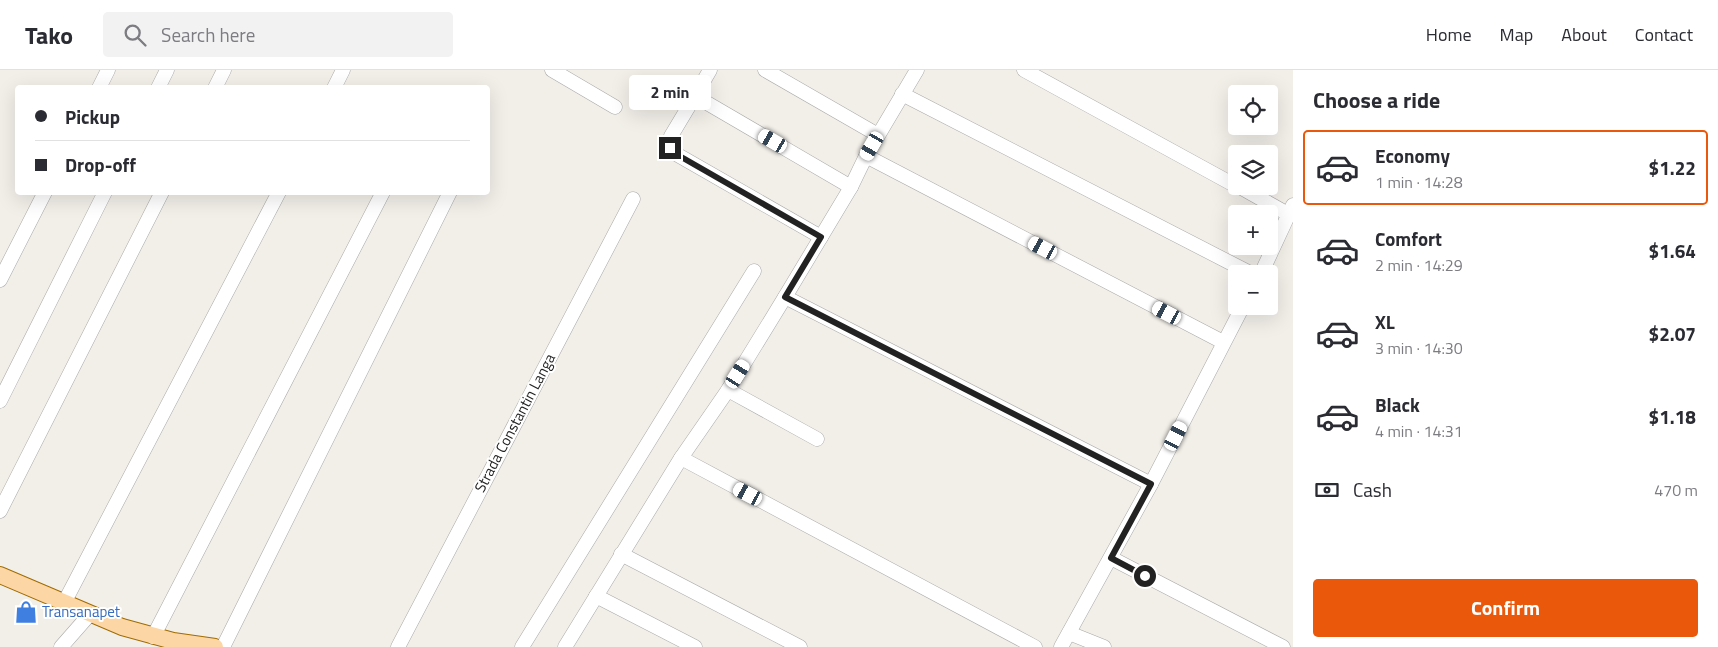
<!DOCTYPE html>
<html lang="en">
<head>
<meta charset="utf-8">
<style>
	body { margin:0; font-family:"Titillium Web",sans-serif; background:#f2f2f3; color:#2b2b33; height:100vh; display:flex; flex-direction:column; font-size:19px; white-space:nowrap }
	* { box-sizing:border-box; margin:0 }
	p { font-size:16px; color:#7c7c81 }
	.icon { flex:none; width:28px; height:28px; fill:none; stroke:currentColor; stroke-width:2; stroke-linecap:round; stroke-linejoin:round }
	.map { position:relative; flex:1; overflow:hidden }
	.side { display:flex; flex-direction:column; background:#fff; width:425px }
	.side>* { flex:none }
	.guide { position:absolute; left:15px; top:15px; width:475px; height:110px; border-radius:5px; box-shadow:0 5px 20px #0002; display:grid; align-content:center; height:110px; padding:0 20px; background:#fff }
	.tools { position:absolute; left:1228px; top:15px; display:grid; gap:10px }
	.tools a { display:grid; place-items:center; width:50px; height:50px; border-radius:5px; background:#fff; box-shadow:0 5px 20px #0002; font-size:25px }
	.end { position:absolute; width:22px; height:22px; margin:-11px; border:6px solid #222; background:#fff; box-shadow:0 0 0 2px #fff }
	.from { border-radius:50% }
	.bubble { position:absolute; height:35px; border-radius:5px; background:#fff; box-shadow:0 5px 20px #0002; font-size:16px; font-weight:700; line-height:35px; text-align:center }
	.car { position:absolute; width:15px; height:30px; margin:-15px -8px; border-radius:6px; box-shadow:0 0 4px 1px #0007; background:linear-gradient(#fff 24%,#345 0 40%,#fff 0 76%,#345 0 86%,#fff 0) }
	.guide b { display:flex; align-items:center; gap:18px; height:48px; font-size:19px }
	.guide b+b { border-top:1px solid #e1e1e2 }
	.guide i { width:12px; height:12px; background:#2b2b33 }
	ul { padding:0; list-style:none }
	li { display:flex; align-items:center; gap:15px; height:75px; margin:0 10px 8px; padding:0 10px; border:2px solid transparent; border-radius:5px }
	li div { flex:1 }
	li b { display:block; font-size:19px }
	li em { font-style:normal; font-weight:700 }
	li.active { border-color:#ea580c }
	li>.icon { width:45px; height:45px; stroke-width:1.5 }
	h2 { padding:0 20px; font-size:22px; line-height:60px }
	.pay { display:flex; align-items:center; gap:12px; height:55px; padding:0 20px; font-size:19px }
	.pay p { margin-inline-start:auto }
	.action { display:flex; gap:10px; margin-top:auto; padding:10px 20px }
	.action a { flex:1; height:58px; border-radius:5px; background:#ea580c; color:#fff; font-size:20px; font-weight:700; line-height:58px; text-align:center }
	header { display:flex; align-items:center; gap:30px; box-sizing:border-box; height:70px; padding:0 25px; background:#fff; border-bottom:1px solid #e1e1e2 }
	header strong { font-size:24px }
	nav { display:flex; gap:28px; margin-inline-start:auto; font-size:18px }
	.search { width:350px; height:45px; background:#f2f2f3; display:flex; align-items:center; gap:12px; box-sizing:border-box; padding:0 18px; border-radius:5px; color:#7c7c81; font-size:19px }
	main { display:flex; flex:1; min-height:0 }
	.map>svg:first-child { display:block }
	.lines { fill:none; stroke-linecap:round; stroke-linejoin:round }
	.minor-casing { stroke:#a9a9a9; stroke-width:15 }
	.major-casing { stroke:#a06b00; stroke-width:18 }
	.minor { stroke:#fff; stroke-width:14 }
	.major { stroke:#fcd6a4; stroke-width:16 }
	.route { stroke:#222; stroke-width:6 }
	.labels { text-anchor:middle; stroke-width:4; stroke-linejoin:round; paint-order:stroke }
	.street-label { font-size:15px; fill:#222; stroke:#fff }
	.shop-label { font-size:15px; fill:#366cbe; stroke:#fff; text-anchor:start }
</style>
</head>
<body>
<header>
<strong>Tako</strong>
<div class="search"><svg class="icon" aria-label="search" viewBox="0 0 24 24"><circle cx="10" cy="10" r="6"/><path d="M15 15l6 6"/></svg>Search here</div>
<nav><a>Home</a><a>Map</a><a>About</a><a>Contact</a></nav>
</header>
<main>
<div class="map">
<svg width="1293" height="577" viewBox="0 0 1293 577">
	<rect width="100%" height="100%" fill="#f2efe9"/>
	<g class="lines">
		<defs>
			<g id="minor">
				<path d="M552,0l63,37"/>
				<path d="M765,0l113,65"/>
				<path d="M1024,0l212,116"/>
				<path d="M99,18l9,-18"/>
				<path d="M158,18l9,-18"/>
				<path d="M215,18l9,-18"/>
				<path d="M334,18l9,-18"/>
				<path d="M902,24l350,180"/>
				<path d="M695,26l15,-26"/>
				<path d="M866,86l357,186"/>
				<path d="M1238,116l50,28"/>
				<path d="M821,167l-145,-83c-6,-6 -8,-9 -5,-18l24,-40 156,91"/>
				<path d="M1261,204l32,-69"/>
				<path d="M0,210l45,-88"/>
				<path d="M785,227l366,187"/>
				<path d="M728,320l89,49"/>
				<path d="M0,331l105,-209"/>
				<path d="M681,388l354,189"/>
				<path d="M0,441l162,-319"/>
				<path d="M621,484l179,93"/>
				<path d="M1111,488l172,89"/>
				<path d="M596,526l99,51"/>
				<path d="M64,533l215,-411"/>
				<path d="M1069,563l35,14"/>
				<path d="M153,567l230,-445"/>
				<path d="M61,577l29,-33"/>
				<path d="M223,577l227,-455"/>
				<path d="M398,577l235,-448"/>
				<path d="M522,577l232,-376"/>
				<path d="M565,577l116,-189 47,-68 57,-93 66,-110 15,-31 51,-86"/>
				<path d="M1061,577l90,-163 92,-178"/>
			</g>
			<path id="major" d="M0,505l122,52 51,14 42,6"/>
		</defs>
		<use href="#minor" class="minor-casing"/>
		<use href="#major" class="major-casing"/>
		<use href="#minor" class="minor"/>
		<use href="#major" class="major"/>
	</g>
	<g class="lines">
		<path class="route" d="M670,78l6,6 145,83 -36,60 366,187 -40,74 34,18"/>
	</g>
	<defs>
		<symbol id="shop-bare" viewBox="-9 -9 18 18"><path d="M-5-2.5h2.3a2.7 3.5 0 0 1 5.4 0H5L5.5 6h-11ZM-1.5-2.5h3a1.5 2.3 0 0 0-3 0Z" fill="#3f7fe0" stroke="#fff" stroke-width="2.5" paint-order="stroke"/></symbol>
	</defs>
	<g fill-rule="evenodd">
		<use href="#shop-bare" x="10" y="526" width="32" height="32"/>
	</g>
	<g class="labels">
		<g class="street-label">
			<text transform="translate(515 353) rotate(-62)" y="5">Strada Constantin Langa</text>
		</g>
		<g class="shop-label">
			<text x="42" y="547">Transanapet</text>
		</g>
	</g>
</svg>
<div class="tools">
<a><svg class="icon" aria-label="locate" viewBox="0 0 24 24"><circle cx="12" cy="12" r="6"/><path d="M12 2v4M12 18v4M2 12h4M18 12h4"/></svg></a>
<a><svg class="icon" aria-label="layers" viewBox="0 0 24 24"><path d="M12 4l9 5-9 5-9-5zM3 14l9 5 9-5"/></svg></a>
<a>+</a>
<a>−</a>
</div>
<i class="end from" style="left:1145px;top:506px"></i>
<i class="end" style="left:670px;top:78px"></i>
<div class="bubble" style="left:629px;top:5px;width:82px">2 min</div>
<i class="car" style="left:773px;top:71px;rotate:300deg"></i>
<i class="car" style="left:872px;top:76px;rotate:210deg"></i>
<i class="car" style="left:1043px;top:178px;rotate:298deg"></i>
<i class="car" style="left:1167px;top:243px;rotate:298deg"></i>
<i class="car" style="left:738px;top:304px;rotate:32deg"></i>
<i class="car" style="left:1176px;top:366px;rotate:27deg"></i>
<i class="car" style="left:748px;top:424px;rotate:298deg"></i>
<div class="guide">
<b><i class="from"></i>Pickup</b>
<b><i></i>Drop-off</b>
</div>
</div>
<section class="side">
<h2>Choose a ride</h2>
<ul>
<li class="active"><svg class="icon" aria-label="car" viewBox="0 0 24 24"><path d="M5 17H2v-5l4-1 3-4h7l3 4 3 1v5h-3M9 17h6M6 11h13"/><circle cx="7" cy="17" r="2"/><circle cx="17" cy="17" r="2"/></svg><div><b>Economy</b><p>1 min · 14:28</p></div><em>$1.22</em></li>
<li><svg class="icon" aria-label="car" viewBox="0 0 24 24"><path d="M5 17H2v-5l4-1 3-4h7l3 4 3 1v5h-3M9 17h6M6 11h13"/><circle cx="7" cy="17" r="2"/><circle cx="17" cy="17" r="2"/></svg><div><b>Comfort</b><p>2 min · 14:29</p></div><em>$1.64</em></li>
<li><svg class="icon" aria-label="car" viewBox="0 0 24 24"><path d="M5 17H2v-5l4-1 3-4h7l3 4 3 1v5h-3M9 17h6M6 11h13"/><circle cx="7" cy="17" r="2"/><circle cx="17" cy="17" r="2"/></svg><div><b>XL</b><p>3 min · 14:30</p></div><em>$2.07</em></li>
<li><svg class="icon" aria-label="car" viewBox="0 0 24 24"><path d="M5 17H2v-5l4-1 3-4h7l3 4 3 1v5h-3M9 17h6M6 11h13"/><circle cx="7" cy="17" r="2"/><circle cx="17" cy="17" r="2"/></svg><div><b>Black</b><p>4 min · 14:31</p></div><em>$1.18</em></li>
</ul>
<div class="pay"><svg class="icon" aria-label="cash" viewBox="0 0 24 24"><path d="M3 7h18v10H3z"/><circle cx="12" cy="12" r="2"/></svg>Cash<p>470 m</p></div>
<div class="action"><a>Confirm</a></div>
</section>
</main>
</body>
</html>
